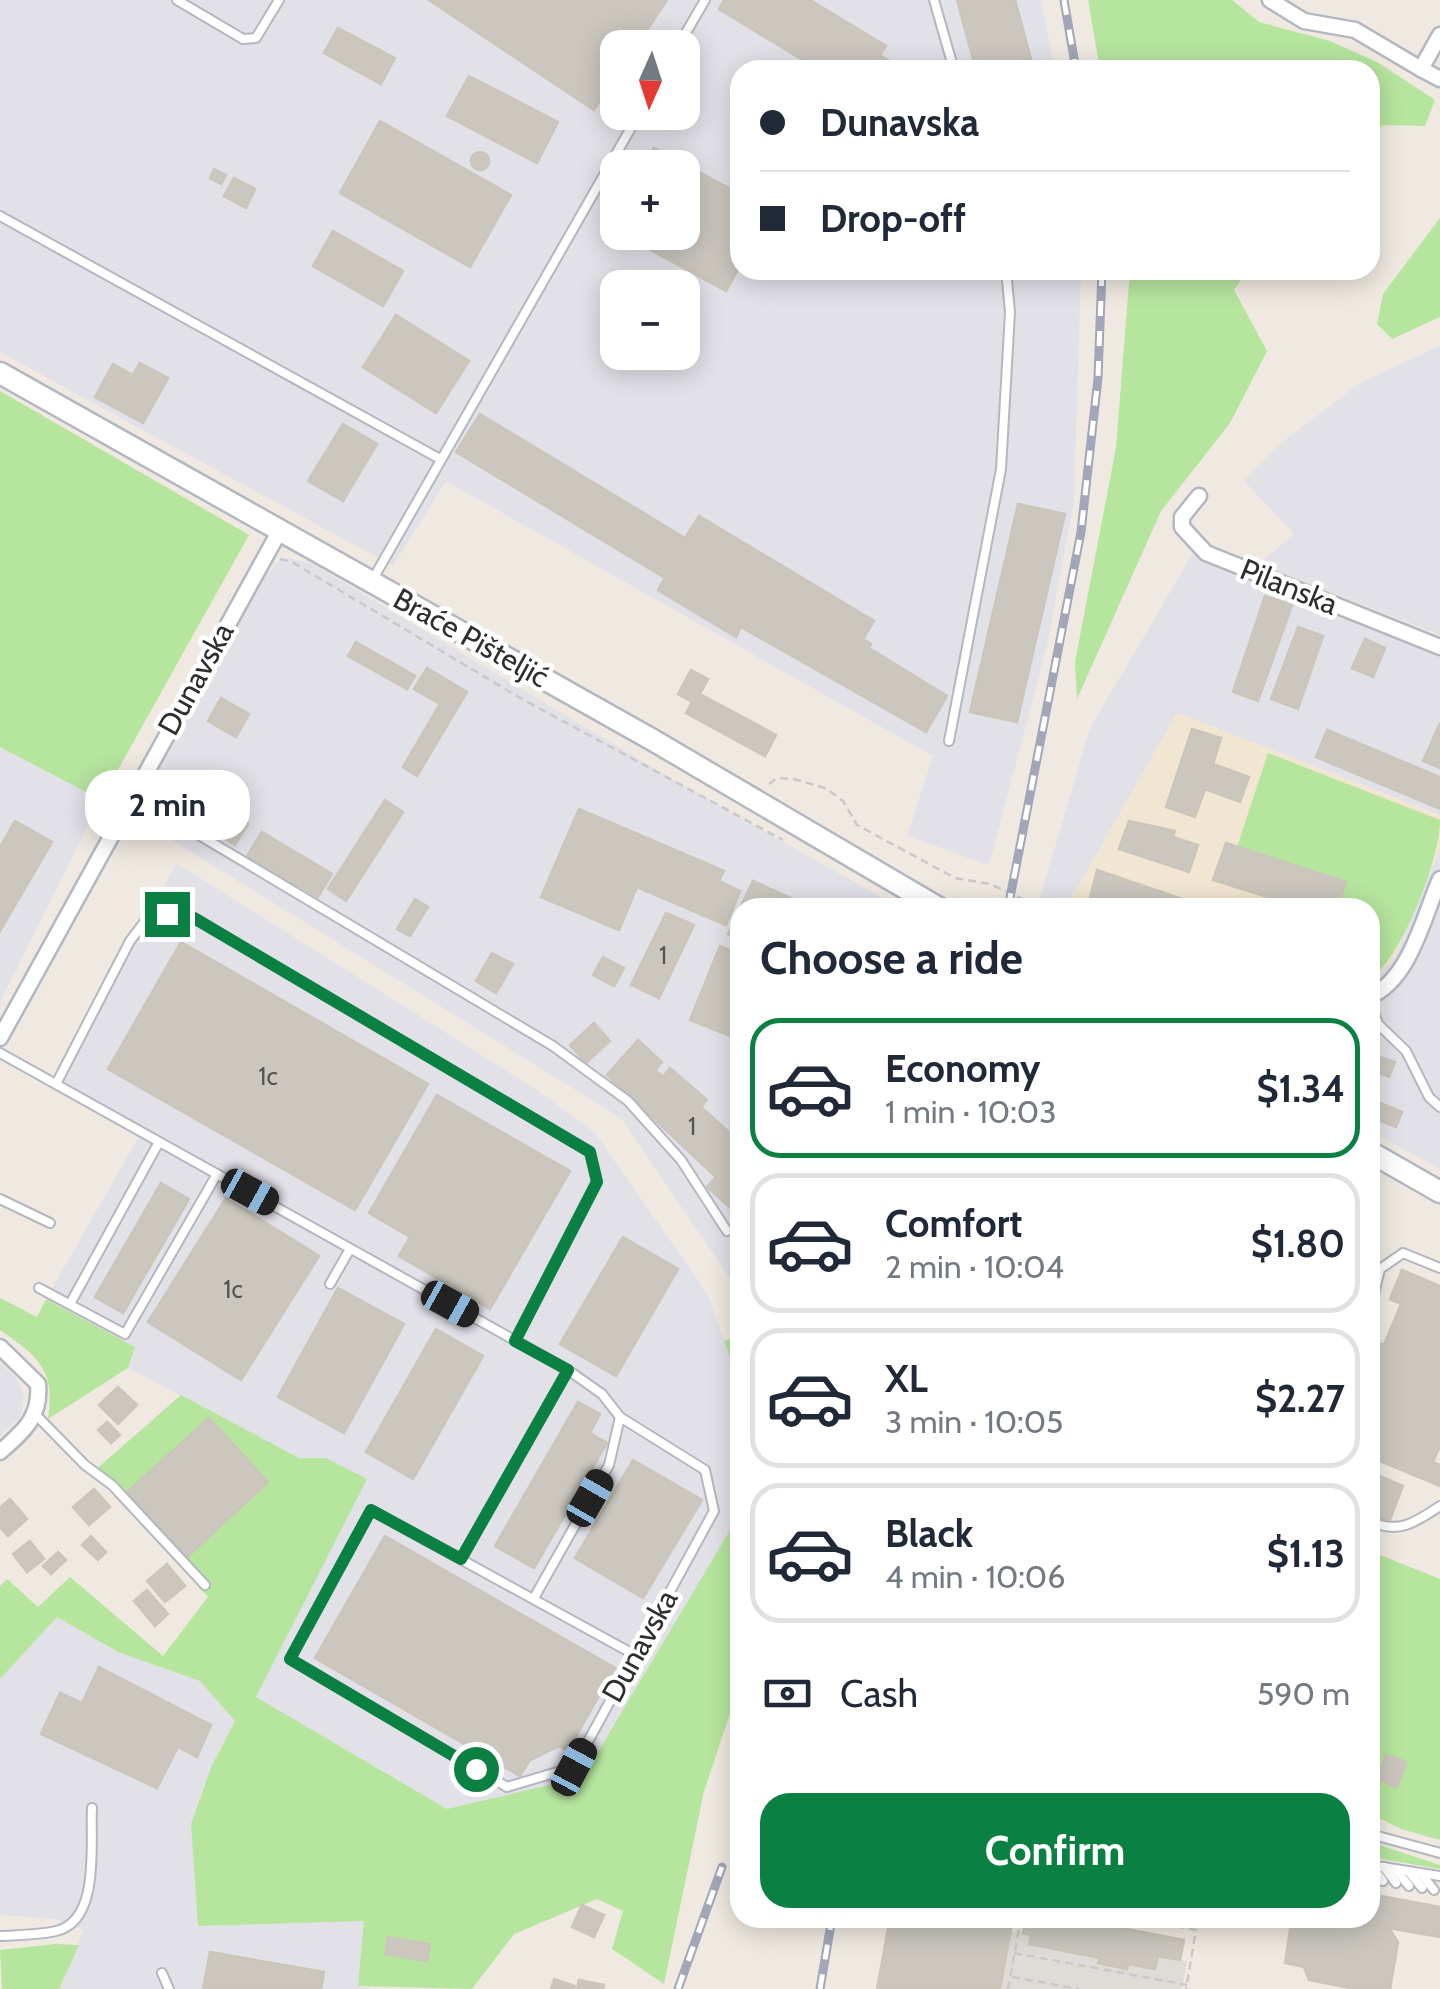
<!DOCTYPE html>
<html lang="en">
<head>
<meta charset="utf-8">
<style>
	body { margin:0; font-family:Cabin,sans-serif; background:#f6f6f7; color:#1f2937; height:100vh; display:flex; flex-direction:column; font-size:38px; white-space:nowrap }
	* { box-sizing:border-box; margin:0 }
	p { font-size:32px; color:#747a83 }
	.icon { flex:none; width:55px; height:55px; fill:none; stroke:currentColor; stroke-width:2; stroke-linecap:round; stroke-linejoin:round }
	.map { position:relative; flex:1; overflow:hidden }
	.panel { position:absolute; left:730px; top:898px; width:650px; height:1030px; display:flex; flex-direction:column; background:#fff; border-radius:30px; box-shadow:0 5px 25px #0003 }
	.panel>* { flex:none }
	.hud { position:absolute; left:730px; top:60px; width:650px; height:220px; border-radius:30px; box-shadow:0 5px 25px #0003; display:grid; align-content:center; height:220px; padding:0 30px; background:#fff }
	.needle { width:65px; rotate:183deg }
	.controls { position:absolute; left:600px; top:30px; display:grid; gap:20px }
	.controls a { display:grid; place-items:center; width:100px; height:100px; border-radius:20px; background:#fff; box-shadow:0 5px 25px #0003; font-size:50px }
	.end { position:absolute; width:45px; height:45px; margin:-22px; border:12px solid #0b8043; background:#fff; box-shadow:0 0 0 5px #fff }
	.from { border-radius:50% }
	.bubble { position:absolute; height:70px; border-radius:30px; background:#fff; box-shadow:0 5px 25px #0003; font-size:32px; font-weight:700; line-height:70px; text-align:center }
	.car { position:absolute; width:30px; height:60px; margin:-30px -15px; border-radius:12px; box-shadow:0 0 8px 2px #0007; background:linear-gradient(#222 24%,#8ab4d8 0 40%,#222 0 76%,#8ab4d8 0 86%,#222 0) }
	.hud b { display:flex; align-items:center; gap:35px; height:95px; font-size:38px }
	.hud b+b { border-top:2px solid #e0e1e3 }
	.hud i { width:25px; height:25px; background:#1f2937 }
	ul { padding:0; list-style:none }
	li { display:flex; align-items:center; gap:30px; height:140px; margin:0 20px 15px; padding:0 10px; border:5px solid #e0e1e3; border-radius:30px }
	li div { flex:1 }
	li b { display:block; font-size:38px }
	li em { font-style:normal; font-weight:700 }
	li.on { border-color:#0b8043 }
	li>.icon { width:90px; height:90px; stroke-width:1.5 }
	h2 { padding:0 30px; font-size:45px; line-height:120px }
	.pay { display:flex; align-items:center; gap:25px; height:110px; padding:0 30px; font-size:38px }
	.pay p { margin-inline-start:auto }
	.button { display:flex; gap:20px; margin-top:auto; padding:20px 30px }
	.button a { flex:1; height:115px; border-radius:30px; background:#0b8043; color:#fff; font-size:40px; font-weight:700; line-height:115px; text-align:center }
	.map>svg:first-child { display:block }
	.industrial { fill:#e3e1e8; fill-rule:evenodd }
	.education { fill:#f0e6d1 }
	.green { fill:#b6e59e }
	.plaza { fill:#dfdcd8 }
	.building { fill:#cbc7bf; stroke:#cbc5ba; stroke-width:2.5 }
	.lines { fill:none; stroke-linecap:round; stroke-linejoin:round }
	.lane-casing { stroke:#b4b7c1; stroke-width:12 }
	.street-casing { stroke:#b4b7c1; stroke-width:19 }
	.secondary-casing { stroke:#b4b7c1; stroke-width:25 }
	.path { stroke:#c9c9c9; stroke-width:2.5; stroke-dasharray:8 5; stroke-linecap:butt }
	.lane { stroke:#fff; stroke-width:8 }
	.street { stroke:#fff; stroke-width:14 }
	.secondary { stroke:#fff; stroke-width:20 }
	.rail-casing { stroke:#a3a6b8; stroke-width:9 }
	.rail { stroke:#fff; stroke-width:5; stroke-dasharray:15; stroke-linecap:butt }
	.route { stroke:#0b8043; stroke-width:12 }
	.labels { text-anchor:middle; stroke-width:9; stroke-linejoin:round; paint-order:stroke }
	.number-label { font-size:25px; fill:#555452 }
	.street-label { font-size:30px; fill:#2e2e2e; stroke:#fff }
</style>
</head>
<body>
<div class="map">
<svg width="1440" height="1989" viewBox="0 0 1440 1989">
	<rect width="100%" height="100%" fill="#efe9e1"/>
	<g class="industrial">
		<path d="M0,0h1041l14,70h-315v200h341l-7,231 -27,145 -58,219 -82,-29 26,-80 -487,-275 -53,85 -393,-214zM618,48h64v64h-64zM618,168h64v64h-64zM618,288h64v64h-64z"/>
		<path d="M1440,346v289l-181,-71 35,-30 -50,-53 41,-41 77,-58z"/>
		<path d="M1192,555l248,96v164l-263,-102 -106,186 21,8 -55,1 53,-180z"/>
		<path d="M283,557l30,7 369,221 217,122 -159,1v397l-9,-25 -110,-162 -491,-304 133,-236z"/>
		<path d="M0,747l101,53 -101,202z"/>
		<path d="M1440,849v320l-70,-38v-150l25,-24z"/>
		<path d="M176,863l358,225 61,45 112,160 26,72 6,150 -156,262 -136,32 -191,-112 70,-239h-27l-171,-90 6,-21 -88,-48 95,-166 -85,-49z"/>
		<path d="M0,1363l16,15 8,17 -3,21 -21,20z"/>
		<path d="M57,1617l61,35 82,29 35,40 -23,44 153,155 -7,65 14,4h-313l25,-59 -29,-11 -55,-4v-236z"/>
	</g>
	<path class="education" d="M1177,713l263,102v34l-45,108 -13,16 -12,8v-73h-278l-21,-8z"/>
	<g class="green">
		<path d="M1088,0h144l27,22 71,19 47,21 58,38 -10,26 -42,-1 -13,13v-68h-270z"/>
		<path d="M1440,218v99l-48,22 -15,-15 6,-30z"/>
		<path d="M1130,270h118l-14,20 33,61 -37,72 -69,88 -84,188 -2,-37 41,-214z"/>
		<path d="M0,391l249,144 -148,265 -101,-53z"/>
		<path d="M1268,753l172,67c0,39 -38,138 -70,159v-71l-33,-1 9,-25 -109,-35z"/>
		<path d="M0,1298l37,19 9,-18 89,48 -7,21 -80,51c8,-49 -10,-63 -48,-89z"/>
		<path d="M740,1336v142l-7,-113 -9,-24z"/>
		<path d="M181,1395l118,63h27l41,21 -111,218 191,112 136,-32 156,-262 1,-16v185l-36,107 -40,193 -52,-35 11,-38 -26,-12 -83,35 -42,55 -114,-3 6,-65 -166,5 -7,-102 21,-59 23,-44 -35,-40 -82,-29 -61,-35 -57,62v-93l7,-7 31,28 32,-30 93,79 45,-59 -115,-125z"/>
		<path d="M1370,1551l70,28v261l-39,-11 -31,-16z"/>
		<path d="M1370,1842l70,23v4l-70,-12z"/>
		<path d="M56,1944l23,1 -20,44h-57l-2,-39z"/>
	</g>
	<path class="plaza" d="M1011,1931l20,4 -1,9 70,14 -1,5 27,6 2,-5 27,5 3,-13 29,5 -5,28h-182z"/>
	<g class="building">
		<path d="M429,0h238l-32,48h-17v26l-24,36z"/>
		<path d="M724,0h86l76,46 -6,9 24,15h-85l-100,-61z"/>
		<path d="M957,0h58l19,70h-58z"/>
		<path d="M338,28l57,30 -14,26 -57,-31z"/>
		<path d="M469,76l89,46 -21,41 -90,-47z"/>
		<path d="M380,121l131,74 -41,72 -130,-74z"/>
		<path d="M654,148l86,46v72l-14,25 -108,-59h64v-64h-39z"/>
		<circle cx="480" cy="161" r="9"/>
		<path d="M214,169l12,6 -5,9 -11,-6z"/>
		<path d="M234,178l21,11 -9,19 -22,-12z"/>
		<path d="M333,231l70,40 -20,35 -70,-40z"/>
		<path d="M396,315l73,46 -33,52 -73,-46z"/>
		<path d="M140,363l28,15 -25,45 -48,-26 18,-33 20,11z"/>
		<path d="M480,414l205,124 14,-22 175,105 -11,18 8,5 -2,4 78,48 -21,36 -185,-105 -5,10 -78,-47 7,-12 -209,-126z"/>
		<path d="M343,424l34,20 -34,57 -35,-20z"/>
		<path d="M1018,504l47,10 -48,208 -47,-10z"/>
		<path d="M1265,596l27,9 -34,96 -25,-9z"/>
		<path d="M1298,627l25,9 -25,73 -27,-10z"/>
		<path d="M1365,639l20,9 -12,29 -21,-9z"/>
		<path d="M356,642l59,34 -8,13 -59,-33z"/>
		<path d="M427,668l40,24 -50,84 -14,-9 37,-63 -26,-15z"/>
		<path d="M691,670l17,9 -8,15 76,41 -11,21 -79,-43 6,-11 -14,-8z"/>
		<path d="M221,698l28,16 -13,23 -28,-16z"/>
		<path d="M1440,723v45l-17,-7z"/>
		<path d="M1192,729l29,9 -8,26 36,13 -9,25 -35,-13 -10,28 -29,-10z"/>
		<path d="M1327,730l113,47v32l-124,-52z"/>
		<path d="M165,775l83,49 -13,21 -82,-49z"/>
		<path d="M385,800l18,12 -57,89 -18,-12z"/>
		<path d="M579,809l145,62 -5,10 21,10 -14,34 -89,-38 -18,43 -78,-33z"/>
		<path d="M15,821l37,21 -52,89v-84z"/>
		<path d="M1129,821l46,10 -2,6 25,8 -9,27 -70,-23z"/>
		<path d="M262,832l70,42 -14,23 -71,-41z"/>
		<path d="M1226,843l120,39 -9,26h-66l3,-9 -61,-19z"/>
		<path d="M1097,870l97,33 -1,5h-75l-28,-10z"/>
		<path d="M753,881l60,27h-73z"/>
		<path d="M415,899l13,8 -18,29 -13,-7z"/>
		<path d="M740,909v30l-12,-5z"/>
		<path d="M666,913l28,12 -35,73 -28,-13z"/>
		<path d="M181,942l247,142 -73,126 -247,-141z"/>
		<path d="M720,946l20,9v85l-50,-20z"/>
		<path d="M492,953l21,11 -17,29 -20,-12z"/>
		<path d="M603,957l21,11 -10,18 -21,-11z"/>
		<path d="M594,1023l16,18 -24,22 -16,-18z"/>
		<path d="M638,1040l24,22 -7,8 8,7 7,-9 37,32 -6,7 39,35v62l-6,7 -27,-24 9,-10 -109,-102z"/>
		<path d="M1380,1057l15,5 -6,15 -15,-6z"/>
		<path d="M437,1095l133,76 -80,138 -91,-53 11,-19 -41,-24z"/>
		<path d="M1370,1099l32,13 -6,15 -26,-10z"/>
		<path d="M161,1183l28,16 -66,114 -28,-16z"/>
		<path d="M226,1198l93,58 -78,124 -93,-58z"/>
		<path d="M623,1237l55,32 -62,107 -56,-32z"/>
		<path d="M1402,1270l38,16v160l-7,16 7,3v21l-70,-29v-118l14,6 17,-41 -11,-5z"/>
		<path d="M338,1288l66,36 -60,109 -66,-36z"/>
		<path d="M436,1329l47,27 -70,123 -47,-27z"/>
		<path d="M118,1387l19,18 -19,19 -19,-19z"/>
		<path d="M578,1402l22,12 -10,19 17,10 -73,125 -39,-22z"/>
		<path d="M209,1418l59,64 -81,75 -60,-65z"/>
		<path d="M107,1422l13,13 -9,8 -13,-13z"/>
		<path d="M633,1460l69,40 -59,98 -68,-40z"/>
		<path d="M1370,1472l33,14 -14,36 -19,-6z"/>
		<path d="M94,1489l16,18 -21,18 -16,-18z"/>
		<path d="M10,1499l17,20 -19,17 -8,-9v-19z"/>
		<path d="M91,1536l15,16 -8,8 -16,-15z"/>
		<path d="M385,1536l230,132 -47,82 -9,-4 -30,15 -9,15 -205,-118z"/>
		<path d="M30,1541l14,18 -17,13 -14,-18z"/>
		<path d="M58,1552l8,8 -15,14 -8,-8z"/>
		<path d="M167,1564l18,22 -20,16 -18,-21z"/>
		<path d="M147,1590l21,24 -13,12 -21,-25z"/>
		<path d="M99,1667l112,58 -14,32 -19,-10 -21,41 -116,-54 19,-41 22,10z"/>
		<path d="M1386,1755l20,7 -9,25 -20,-8z"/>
		<path d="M1370,1894l70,13v30l-109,-19h39z"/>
		<path d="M582,1905l22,10 -10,22 -22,-10z"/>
		<path d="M890,1918h123l-13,71h-123z"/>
		<path d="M1026,1918h45l113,22 -4,20 -22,-4 -3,13 -27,-5 -1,5 -29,-6 2,-5 -71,-14 2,-9 -8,-2z"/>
		<path d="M1316,1918l73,10 9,14 -8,47h-35l-46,-9 -5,-13 -19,-4 6,-39 15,3z"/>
		<path d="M388,1937l42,7 -3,17 -42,-7z"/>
		<path d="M210,1952l114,20 -3,17h-118z"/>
		<path d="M554,1979l21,7 -1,3h-23z"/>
		<path d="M579,1980l25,5 -1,4h-26z"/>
	</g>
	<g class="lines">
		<defs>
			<g id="lane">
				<path d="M177,0l66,39 13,-1 23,-38"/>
				<path d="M934,0l20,70"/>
				<path d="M677,48l28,-48"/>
				<path d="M0,216l440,243"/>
				<path d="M373,579l267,-467"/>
				<path d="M949,741l52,-272 9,-157 -4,-42"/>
				<path d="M132,795l421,251 75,55 53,59 46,71"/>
				<path d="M1370,1001l8,23 28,27 23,46 11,10"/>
				<path d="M0,1053l568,317 34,24 18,23"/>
				<path d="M56,1084l74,-143 19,-25 45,2 396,234 7,29 -82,160"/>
				<path d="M0,1199l50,24"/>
				<path d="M330,1284l20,-35"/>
				<path d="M39,1288l86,46 92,-160"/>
				<path d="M70,1304l89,-162"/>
				<path d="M1370,1311l10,-42 23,-16 37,15"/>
				<path d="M36,1415l49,50 27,20 93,100"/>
				<path d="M1370,1521c28,14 46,1 70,-15"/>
				<path d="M461,1559l107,-189"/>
				<path d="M534,1598l75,-133 11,-48 85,53 9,41 -140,256 -67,20 -217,-128 81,-149 264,145"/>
				<path d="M1370,1834l70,19"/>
				<path d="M1370,1865l70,11"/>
				<path d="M1371,1865l12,16"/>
				<path d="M1384,1867l12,16"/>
				<path d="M1396,1870l13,16"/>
				<path d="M1409,1872l13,16"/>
				<path d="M1421,1874l13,16"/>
				<path d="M1370,1878l1,1"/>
				<path d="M0,1936c18,-1 39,-1 56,-5 45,-10 34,-89 36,-123"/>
				<path d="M162,1973l7,16"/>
			</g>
			<g id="street">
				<path d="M1270,0l34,21 51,9 66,39"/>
				<path d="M1440,35l-19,34 19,10"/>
				<path d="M1199,496l-17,21v10l24,26 234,94"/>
				<path d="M1370,996c40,-16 54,-81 70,-117"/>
				<path d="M0,1038l279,-506"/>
				<path d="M0,1347l38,37c3,33 -14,47 -38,68"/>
			</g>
			<g id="secondary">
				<path d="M0,373l651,366 288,169"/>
				<path d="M1370,1152l70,40"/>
			</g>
		</defs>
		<use href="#lane" class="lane-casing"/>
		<use href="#street" class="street-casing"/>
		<use href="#secondary" class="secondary-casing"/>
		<g class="path">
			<path d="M280,559l12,3 230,137 261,141"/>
			<path d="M769,784l8,-6 17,1 31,9 18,13 14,24 98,53 35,6 52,24"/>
			<path d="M954,898l16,10"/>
			<path d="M1141,1918l10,3v-3"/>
			<path d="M1151,1921l45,9 -10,59"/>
			<path d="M1014,1953l173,32"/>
			<path d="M1012,1977l67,12"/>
			<path d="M1008,1989l13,-71"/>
		</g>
		<use href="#lane" class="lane"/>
		<use href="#street" class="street"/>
		<use href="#secondary" class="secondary"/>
		<defs>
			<g id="rail">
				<path d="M1064,0l12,70"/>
				<path d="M1008,908l73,-376 17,-154 4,-108"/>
				<path d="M678,1989l44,-122"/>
				<path d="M820,1989l12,-71"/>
			</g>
		</defs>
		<use href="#rail" class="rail-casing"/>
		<use href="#rail" class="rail"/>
	</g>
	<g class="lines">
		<path class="route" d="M167,914l27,4 396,234 7,30 -82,159 53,29 -107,189 -90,-49 -81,149 186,110"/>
	</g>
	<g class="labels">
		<g class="number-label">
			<text x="663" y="964">1</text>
			<text x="268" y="1085">1c</text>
			<text x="692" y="1135">1</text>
			<text x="233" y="1298">1c</text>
		</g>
		<g class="street-label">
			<text transform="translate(1289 587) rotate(22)" y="10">Pilanska</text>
			<text transform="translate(471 638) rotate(29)" y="10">Braće Pišteljić</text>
			<text transform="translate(196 679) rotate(-61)" y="10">Dunavska</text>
			<text transform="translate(640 1646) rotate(-61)" y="10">Dunavska</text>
		</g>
	</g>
</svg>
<div class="controls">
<a><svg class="needle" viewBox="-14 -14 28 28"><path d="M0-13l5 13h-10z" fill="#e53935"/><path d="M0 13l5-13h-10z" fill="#747a83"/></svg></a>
<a>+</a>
<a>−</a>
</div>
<i class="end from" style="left:476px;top:1769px"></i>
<i class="end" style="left:167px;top:914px"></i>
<div class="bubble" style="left:85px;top:770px;width:165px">2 min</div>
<i class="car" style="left:250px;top:1192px;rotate:119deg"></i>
<i class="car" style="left:450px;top:1304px;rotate:119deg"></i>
<i class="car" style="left:590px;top:1498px;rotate:30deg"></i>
<i class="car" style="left:574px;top:1767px;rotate:28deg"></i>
<div class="hud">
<b><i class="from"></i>Dunavska</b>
<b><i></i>Drop-off</b>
</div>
<section class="panel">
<h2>Choose a ride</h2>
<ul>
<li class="on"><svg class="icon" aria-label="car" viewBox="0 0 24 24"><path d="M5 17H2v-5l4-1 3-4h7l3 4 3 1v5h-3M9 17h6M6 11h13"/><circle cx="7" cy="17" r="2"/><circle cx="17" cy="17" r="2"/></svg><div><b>Economy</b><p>1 min · 10:03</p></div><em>$1.34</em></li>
<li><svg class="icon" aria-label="car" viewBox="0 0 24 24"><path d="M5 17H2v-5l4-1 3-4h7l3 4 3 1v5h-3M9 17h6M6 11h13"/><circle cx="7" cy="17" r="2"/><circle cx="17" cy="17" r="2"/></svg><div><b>Comfort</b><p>2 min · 10:04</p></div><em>$1.80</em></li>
<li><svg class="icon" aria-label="car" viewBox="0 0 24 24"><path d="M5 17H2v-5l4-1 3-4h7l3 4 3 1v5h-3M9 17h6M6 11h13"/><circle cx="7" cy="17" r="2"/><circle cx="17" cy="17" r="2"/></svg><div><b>XL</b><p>3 min · 10:05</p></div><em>$2.27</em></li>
<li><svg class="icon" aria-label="car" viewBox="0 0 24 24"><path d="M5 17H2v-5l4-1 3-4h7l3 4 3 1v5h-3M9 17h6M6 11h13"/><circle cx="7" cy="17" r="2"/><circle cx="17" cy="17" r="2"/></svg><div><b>Black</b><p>4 min · 10:06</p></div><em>$1.13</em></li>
</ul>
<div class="pay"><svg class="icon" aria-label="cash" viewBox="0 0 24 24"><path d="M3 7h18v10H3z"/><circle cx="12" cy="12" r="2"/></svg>Cash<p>590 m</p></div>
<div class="button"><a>Confirm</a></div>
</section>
</div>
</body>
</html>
